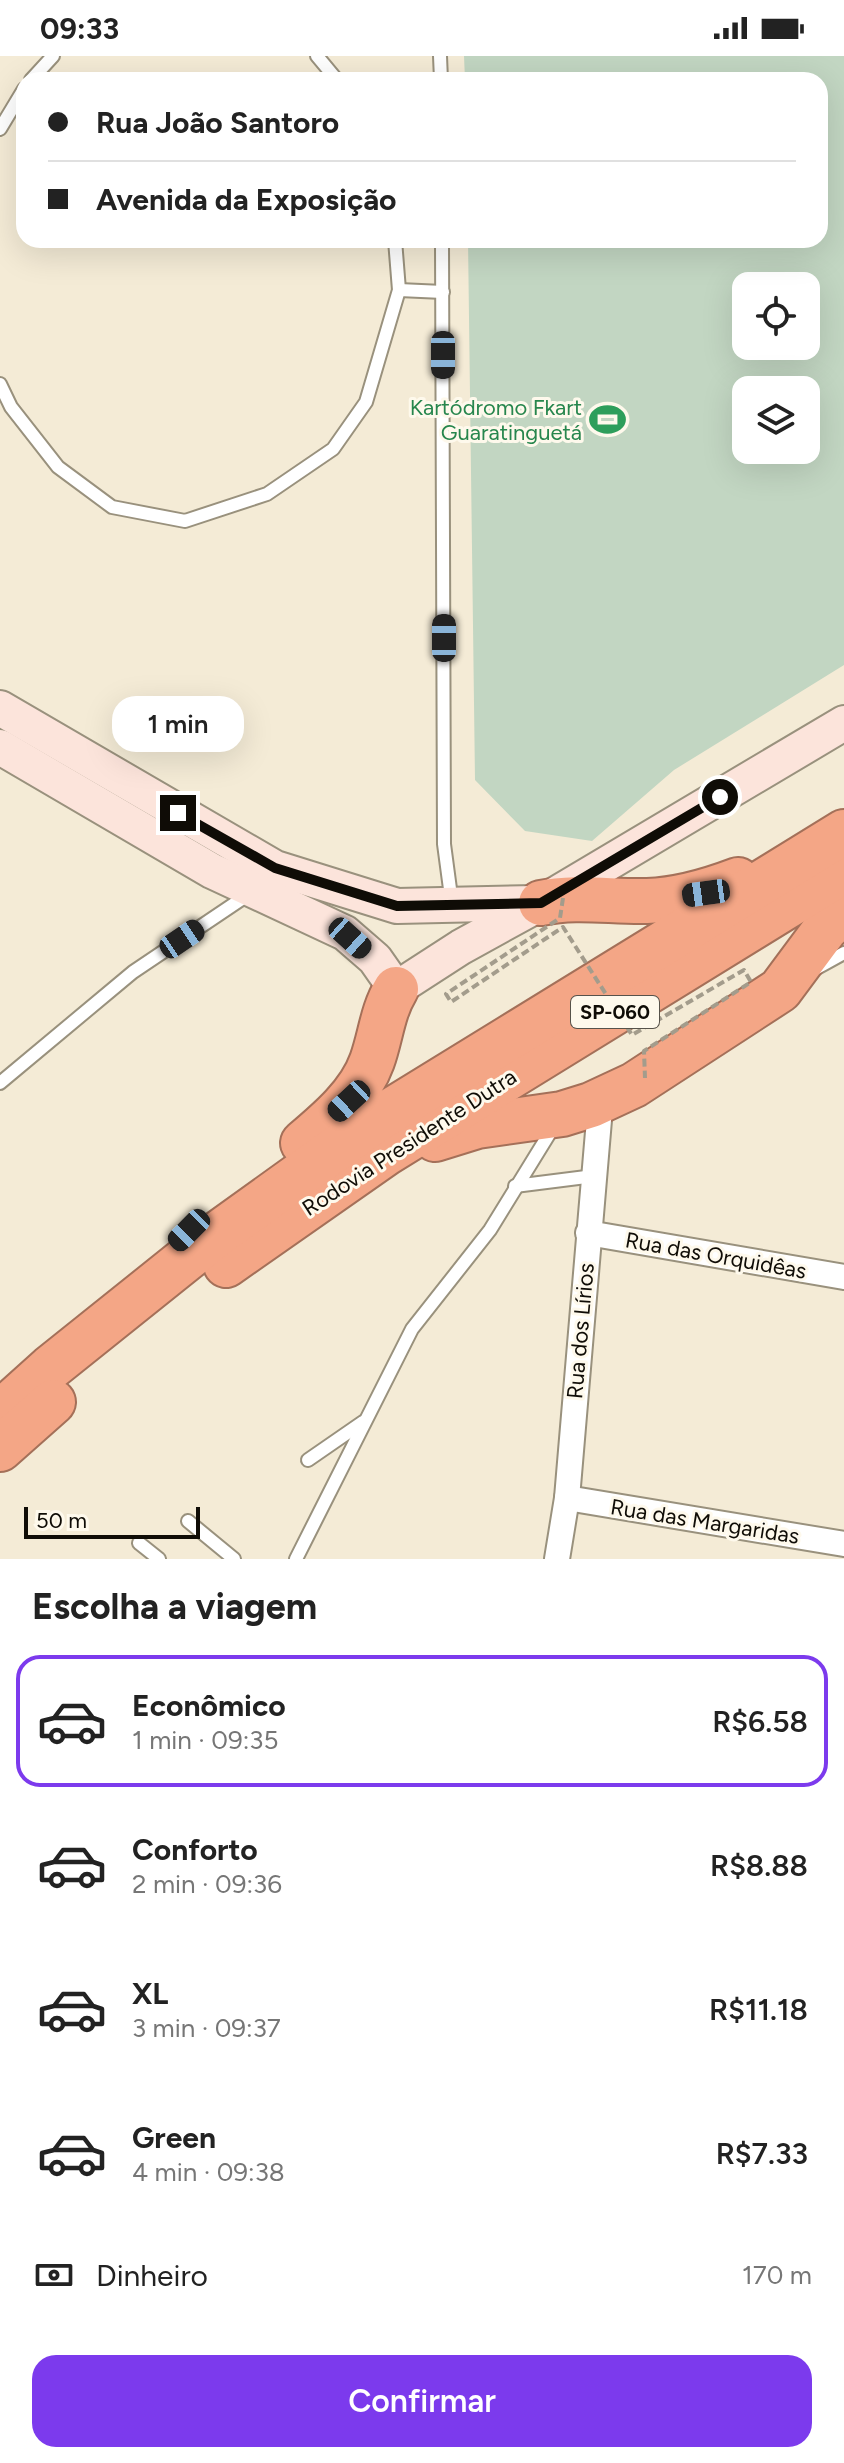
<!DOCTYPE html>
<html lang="pt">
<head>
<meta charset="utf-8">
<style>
	body { margin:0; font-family:Figtree,sans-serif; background:#f2f2f2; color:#222; height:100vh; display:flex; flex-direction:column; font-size:30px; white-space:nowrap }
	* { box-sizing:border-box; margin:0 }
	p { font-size:26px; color:#767676 }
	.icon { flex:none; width:44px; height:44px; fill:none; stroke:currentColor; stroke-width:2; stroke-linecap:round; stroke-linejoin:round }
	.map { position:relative; height:1503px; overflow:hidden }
	.drawer { display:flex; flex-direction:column; background:#fff; flex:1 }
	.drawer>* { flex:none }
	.guide { position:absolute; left:16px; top:16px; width:812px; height:176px; border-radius:24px; box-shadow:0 8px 32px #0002; display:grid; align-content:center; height:176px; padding:0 32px; background:#fff }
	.controls { position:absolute; left:732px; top:216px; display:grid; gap:16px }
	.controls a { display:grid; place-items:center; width:88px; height:88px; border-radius:16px; background:#fff; box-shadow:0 8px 32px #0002; font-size:40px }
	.scale { position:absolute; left:24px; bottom:20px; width:176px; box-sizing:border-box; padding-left:8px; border:4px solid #0f0c06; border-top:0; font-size:22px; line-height:28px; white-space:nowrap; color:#0f0c06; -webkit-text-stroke:6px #fef9ec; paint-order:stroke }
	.end { position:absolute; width:36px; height:36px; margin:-18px; border:10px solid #0f0c06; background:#fff; box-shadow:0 0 0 4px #fff }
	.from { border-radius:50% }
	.bubble { position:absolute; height:56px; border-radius:24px; background:#fff; box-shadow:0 8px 32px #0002; font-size:26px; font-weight:600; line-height:56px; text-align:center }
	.car { position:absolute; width:24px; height:48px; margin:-24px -12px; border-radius:10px; box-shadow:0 0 6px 2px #0007; background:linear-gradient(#222 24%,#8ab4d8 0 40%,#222 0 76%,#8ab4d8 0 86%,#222 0) }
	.guide b { display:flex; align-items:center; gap:28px; height:76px; font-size:30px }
	.guide b+b { border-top:2px solid #e0e0e0 }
	.guide i { width:20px; height:20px; background:#222 }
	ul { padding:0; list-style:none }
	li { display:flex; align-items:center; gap:24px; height:132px; margin:0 16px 12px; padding:0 16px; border:4px solid transparent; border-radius:24px }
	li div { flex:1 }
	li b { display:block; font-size:30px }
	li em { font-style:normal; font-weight:600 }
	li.selected { border-color:#7c3aed }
	li>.icon { width:72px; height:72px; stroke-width:1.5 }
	h2 { padding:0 32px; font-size:36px; line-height:96px }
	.pay { display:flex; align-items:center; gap:20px; height:88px; padding:0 32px; font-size:30px }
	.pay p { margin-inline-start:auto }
	.button { display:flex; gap:16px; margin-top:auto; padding:16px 32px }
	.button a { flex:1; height:92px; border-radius:24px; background:#7c3aed; color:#fff; font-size:32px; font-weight:600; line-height:92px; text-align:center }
	.status { display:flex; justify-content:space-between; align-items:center; height:56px; padding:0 40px; background:#fff; direction:ltr }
	.status svg { height:22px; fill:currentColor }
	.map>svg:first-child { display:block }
	.green { fill:#c2d6c2; fill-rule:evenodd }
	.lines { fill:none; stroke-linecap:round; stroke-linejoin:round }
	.lane-casing { stroke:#99917d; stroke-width:16 }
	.street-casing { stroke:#99917d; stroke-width:28 }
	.secondary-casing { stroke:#99917d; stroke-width:38 }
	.highway-casing { stroke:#a47059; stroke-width:48 }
	.lane { stroke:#fff; stroke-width:12 }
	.street { stroke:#fff; stroke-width:24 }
	.secondary { stroke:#fce4db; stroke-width:34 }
	.highway { stroke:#f4a686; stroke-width:44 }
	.path-bridge { stroke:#a39c8c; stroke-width:4; stroke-dasharray:8 4; stroke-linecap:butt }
	.route { stroke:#0f0c06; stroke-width:10 }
	.labels { text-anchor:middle; stroke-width:6; stroke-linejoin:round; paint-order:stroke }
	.shield { fill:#fef9ec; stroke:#57534b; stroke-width:2 }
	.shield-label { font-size:20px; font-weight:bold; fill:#0f0c06 }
	.leisure-label { font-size:22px; fill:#27864d; stroke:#fef9ec; text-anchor:end }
	.street-label { font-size:22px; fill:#0f0c06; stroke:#fef9ec }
</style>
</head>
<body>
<div class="status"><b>09:33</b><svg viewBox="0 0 49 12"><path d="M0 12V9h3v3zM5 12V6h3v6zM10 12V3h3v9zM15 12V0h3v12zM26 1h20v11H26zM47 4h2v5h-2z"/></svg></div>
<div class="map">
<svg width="844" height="1503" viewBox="0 0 844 1503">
	<rect width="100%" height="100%" fill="#f4ebd6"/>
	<path class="green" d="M464,0h380v609l-170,105 -82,71 -67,-10 -50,-51 -7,-540h352v-160h-355zM746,230h60v60h-60zM746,334h60v60h-60z"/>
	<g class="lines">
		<defs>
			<g id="lane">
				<path d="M317,0l20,24"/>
				<path d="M440,0l1,24"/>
				<path d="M31,24l22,-24"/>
				<path d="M0,73l24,-40"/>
				<path d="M442,184l2,604 8,60"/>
				<path d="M399,234l44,2"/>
				<path d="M0,328l11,23 47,60 54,40 73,14 82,-27 66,-45 33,-47 33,-112 -4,-50"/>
				<path d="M815,913l29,-16"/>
				<path d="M0,1027l133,-111 116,-78"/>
				<path d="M515,1130l79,-10"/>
				<path d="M308,1404l55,-38"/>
				<path d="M188,1465l46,38"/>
				<path d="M139,1487l20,16"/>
				<path d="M296,1503l116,-230 78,-99 64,-104"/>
			</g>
			<g id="street">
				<path d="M588,1177l256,44"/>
				<path d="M567,1442l277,46"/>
				<path d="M557,1503l10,-61 32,-378 -8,-15"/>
			</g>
			<g id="secondary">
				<path d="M0,652l275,160 122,38 138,-3"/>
				<path d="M0,691l212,124 133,62 30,26 21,30 65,-42 80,-44 303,-180"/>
			</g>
			<g id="highway">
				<path d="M541,847c36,-8 70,-1 106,-2 31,-1 62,-10 91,-21"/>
				<path d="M435,1083l42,-13 85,-12 29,-9 43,-20 146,-95 46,-62 18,-16"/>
				<path d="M303,1087c26,-22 57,-48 69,-82 9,-25 10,-49 24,-72"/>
				<path d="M226,1209l160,-112 458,-282"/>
				<path d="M0,1357l50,-45 166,-133 160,-115 468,-288"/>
				<path d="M0,1393l53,-47"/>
			</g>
		</defs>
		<use href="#lane" class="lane-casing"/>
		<use href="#street" class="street-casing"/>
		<use href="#secondary" class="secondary-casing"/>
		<use href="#highway" class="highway-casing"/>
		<use href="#lane" class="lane"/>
		<use href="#street" class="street"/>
		<use href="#secondary" class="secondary"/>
		<use href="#highway" class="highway"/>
		<path class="path-bridge" d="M563,842l-3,20 -114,76 5,8 112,-75 69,108 112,-65 7,12 -107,69 1,27"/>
	</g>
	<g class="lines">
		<path class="route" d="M178,757l97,55 122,38 144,-3 179,-106"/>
	</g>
	<defs>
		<symbol id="stadium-bare" viewBox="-9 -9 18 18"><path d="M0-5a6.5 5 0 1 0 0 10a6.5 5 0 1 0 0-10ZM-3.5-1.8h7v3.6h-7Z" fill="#2e9e5b" stroke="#fef9ec" stroke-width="2.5" paint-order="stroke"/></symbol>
	</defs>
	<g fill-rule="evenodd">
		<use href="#stadium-bare" x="582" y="338" width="51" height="51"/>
	</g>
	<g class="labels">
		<rect class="shield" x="571" y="940" width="88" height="32" rx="6"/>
		<g class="shield-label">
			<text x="615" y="963">SP-060</text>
		</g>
		<g class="leisure-label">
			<text x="582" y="359">Kartódromo Fkart<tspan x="582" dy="25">Guaratinguetá</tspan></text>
		</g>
		<g class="street-label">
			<text transform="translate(409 1086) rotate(-33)" y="8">Rodovia Presidente Dutra</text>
			<text transform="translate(716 1199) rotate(10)" y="8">Rua das Orquidêas</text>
			<text transform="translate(580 1275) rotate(-85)" y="8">Rua dos Lírios</text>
			<text transform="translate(705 1465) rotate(9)" y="8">Rua das Margaridas</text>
		</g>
	</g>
</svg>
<div class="controls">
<a><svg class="icon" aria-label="locate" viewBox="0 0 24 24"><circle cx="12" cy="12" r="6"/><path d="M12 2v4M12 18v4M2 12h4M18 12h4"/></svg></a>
<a><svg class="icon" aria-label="layers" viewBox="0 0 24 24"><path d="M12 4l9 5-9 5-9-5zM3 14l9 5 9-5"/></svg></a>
</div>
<div class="scale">50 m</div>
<i class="end from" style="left:720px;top:741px"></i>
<i class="end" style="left:178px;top:757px"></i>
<div class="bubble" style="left:112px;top:640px;width:132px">1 min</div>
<i class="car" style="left:443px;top:299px;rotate:180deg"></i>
<i class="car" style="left:444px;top:582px;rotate:0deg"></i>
<i class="car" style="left:706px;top:837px;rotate:262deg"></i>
<i class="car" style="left:350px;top:882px;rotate:132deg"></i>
<i class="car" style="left:182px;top:883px;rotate:56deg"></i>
<i class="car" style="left:349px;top:1045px;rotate:227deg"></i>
<i class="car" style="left:189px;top:1174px;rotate:225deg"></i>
<div class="guide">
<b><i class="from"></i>Rua João Santoro</b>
<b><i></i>Avenida da Exposição</b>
</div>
</div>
<section class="drawer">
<h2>Escolha a viagem</h2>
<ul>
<li class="selected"><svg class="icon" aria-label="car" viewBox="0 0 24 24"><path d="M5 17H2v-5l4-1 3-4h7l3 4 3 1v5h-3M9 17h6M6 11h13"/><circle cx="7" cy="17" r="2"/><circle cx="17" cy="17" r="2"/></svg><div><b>Econômico</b><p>1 min · 09:35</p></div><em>R$6.58</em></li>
<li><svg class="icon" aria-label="car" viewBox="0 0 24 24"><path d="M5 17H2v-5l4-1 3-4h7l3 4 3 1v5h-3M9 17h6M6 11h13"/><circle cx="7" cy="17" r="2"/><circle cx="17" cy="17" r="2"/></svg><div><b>Conforto</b><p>2 min · 09:36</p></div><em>R$8.88</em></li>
<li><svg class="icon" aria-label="car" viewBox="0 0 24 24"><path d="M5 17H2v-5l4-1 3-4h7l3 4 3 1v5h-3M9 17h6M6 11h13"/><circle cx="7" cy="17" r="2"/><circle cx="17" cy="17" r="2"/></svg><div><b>XL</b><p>3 min · 09:37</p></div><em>R$11.18</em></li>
<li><svg class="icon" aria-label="car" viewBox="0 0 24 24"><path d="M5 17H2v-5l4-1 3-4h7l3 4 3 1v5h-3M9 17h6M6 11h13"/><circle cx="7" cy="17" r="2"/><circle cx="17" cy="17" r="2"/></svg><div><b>Green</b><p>4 min · 09:38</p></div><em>R$7.33</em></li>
</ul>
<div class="pay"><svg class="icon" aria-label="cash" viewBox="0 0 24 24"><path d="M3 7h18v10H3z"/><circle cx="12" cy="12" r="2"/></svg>Dinheiro<p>170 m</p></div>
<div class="button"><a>Confirmar</a></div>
</section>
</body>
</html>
